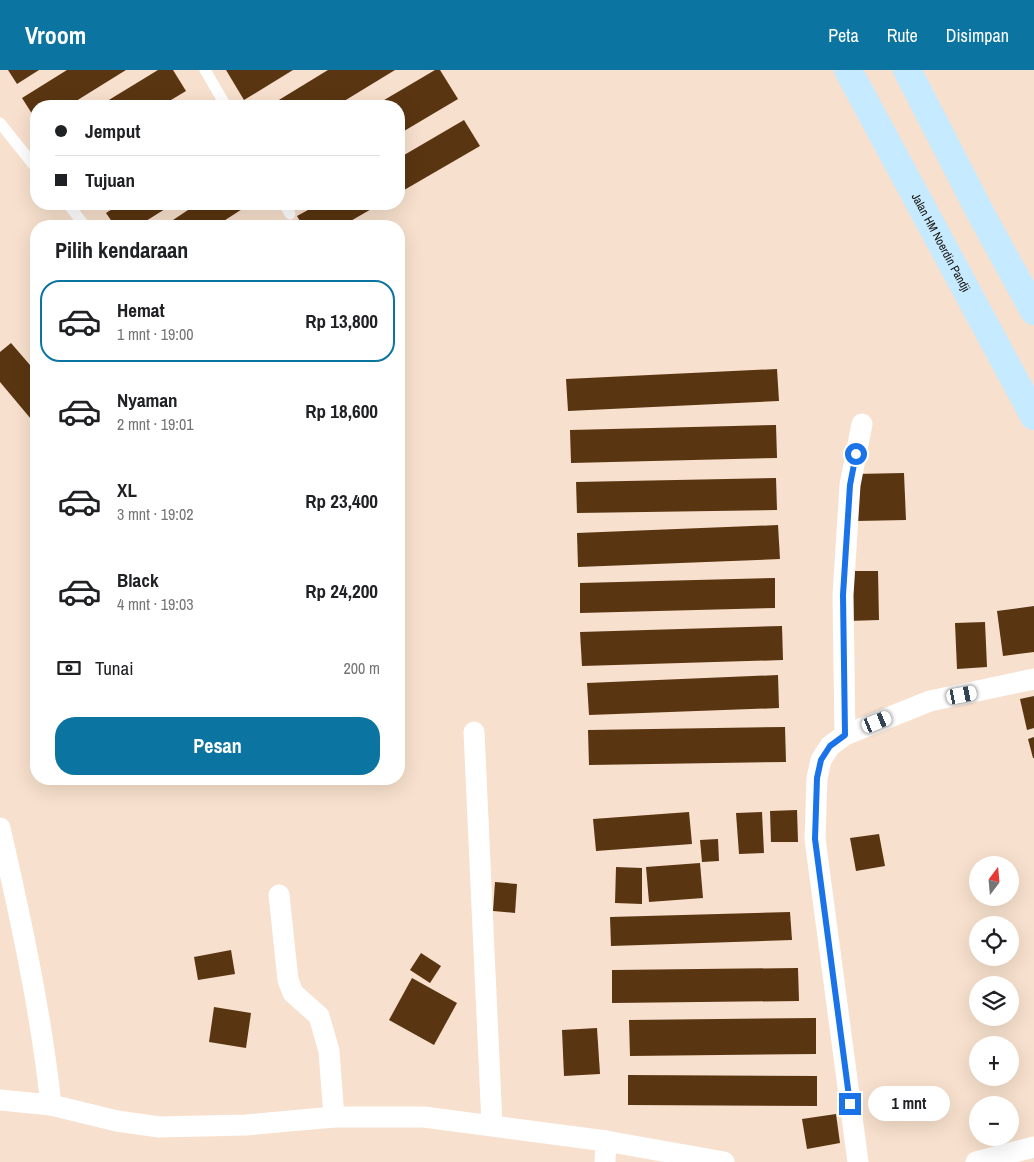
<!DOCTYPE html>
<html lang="id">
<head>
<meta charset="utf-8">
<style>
	body { margin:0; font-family:"Archivo Narrow",sans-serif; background:#f6f6f6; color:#202124; height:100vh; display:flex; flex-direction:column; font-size:19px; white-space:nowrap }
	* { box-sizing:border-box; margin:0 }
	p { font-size:16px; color:#757577 }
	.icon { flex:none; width:28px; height:28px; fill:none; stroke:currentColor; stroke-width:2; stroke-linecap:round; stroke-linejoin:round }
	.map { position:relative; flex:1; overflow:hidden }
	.drawer { position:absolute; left:30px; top:150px; width:375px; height:565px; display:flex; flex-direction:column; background:#fff; border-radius:20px; box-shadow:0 5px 20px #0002 }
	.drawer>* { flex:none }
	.banner { position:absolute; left:30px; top:30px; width:375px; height:110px; border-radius:20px; box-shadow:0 5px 20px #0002; display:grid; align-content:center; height:110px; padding:0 25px; background:#fff }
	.needle { width:32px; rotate:16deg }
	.tools { position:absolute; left:969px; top:786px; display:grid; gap:10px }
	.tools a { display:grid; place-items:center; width:50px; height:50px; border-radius:50%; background:#fff; box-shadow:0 5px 20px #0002; font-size:25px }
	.end { position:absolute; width:22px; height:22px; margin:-11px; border:6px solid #1a73e8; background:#fff; box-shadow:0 0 0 2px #fff }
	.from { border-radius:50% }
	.bubble { position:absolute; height:35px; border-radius:18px; background:#fff; box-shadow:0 5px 20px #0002; font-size:16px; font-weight:700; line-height:35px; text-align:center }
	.car { position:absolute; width:15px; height:30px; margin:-15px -8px; border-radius:6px; box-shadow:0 0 4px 1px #0007; background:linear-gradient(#fff 24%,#345 0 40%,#fff 0 76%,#345 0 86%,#fff 0) }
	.banner b { display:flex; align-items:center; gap:18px; height:48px; font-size:19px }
	.banner b+b { border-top:1px solid #e0e0e0 }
	.banner i { width:12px; height:12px; background:#202124 }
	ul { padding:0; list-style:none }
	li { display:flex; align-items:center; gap:15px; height:82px; margin:0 10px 8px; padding:0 15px; border:2px solid transparent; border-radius:20px }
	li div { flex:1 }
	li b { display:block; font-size:19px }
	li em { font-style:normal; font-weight:700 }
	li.selected { border-color:#0c74a0 }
	li>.icon { width:45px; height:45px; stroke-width:1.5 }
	h2 { padding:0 25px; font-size:22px; line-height:60px }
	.pay { display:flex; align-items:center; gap:12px; height:55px; padding:0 25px; font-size:19px }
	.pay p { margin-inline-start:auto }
	.cta { display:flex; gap:10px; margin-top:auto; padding:10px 25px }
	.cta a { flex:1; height:58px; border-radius:20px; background:#0c74a0; color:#fff; font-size:20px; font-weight:700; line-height:58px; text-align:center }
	header { display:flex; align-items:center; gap:30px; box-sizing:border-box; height:70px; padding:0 25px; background:#0c74a0; color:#fff }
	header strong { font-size:24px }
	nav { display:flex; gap:28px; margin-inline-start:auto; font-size:18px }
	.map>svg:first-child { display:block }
	.building { fill:#5a3511 }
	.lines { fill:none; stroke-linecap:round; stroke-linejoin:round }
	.lane { stroke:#fff; stroke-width:11 }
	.street { stroke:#fff; stroke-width:21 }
	.primary { stroke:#c6eaff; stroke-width:28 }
	.route { stroke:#1a73e8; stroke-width:6 }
	.labels { text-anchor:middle; stroke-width:5; stroke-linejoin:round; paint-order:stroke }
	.street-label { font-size:12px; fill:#19110b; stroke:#f7e0cd }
</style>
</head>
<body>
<header>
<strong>Vroom</strong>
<nav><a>Peta</a><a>Rute</a><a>Disimpan</a></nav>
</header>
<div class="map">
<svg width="1034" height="1092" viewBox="0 0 1034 1092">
	<rect width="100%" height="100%" fill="#f7e0cd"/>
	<g class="building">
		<path d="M8,0h31l-22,14z"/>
		<path d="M67,0h59l-58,36h-32v14l-14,-22z"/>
		<path d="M158,0h15l13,21 -25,15h-62z"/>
		<path d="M226,0h67l-49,30z"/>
		<path d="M328,0h67l-59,36h-67z"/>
		<path d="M435,0h5l18,29 -59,35v-28h-25z"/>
		<path d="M464,50l16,26 -81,47v-35z"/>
		<path d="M120,134h53l-35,22h-23l-9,-13z"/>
		<path d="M197,134h53l-34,22h-52z"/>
		<path d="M319,134h61l-38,22h-39l-6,-10z"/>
		<path d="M11,273l25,29v53l-36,-43v-30z"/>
		<path d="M777,299l2,32 -211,10 -2,-32z"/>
		<path d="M776,355l1,33 -206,5 -1,-33z"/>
		<path d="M904,403l2,47 -49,1 -2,-47z"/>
		<path d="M776,408l1,32 -200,3 -1,-31z"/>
		<path d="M778,455l2,34 -202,8 -1,-34z"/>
		<path d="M847,501h31l1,49 -31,1z"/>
		<path d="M775,508v30l-195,5v-30z"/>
		<path d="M1034,536v46l-31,4 -6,-45z"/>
		<path d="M985,552l2,45 -30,2 -2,-46z"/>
		<path d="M782,556l1,34 -201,6 -2,-34z"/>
		<path d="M778,605l1,33 -190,7 -2,-32z"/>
		<path d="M1034,626v32l-7,2 -7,-31z"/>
		<path d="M785,657l1,35 -197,3 -1,-35z"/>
		<path d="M1034,667v21h-1l-5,-19z"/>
		<path d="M797,740l1,32h-27l-1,-31z"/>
		<path d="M689,742l3,32 -96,7 -3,-32z"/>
		<path d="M762,742l2,41 -25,1 -3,-41z"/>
		<path d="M879,764l6,32 -29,5 -6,-33z"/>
		<path d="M718,769l1,22 -17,1 -2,-22z"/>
		<path d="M700,793l3,35 -54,4 -3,-35z"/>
		<path d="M616,797l26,1v36l-27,-1z"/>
		<path d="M495,812l22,2 -2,29 -22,-2z"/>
		<path d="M790,842l2,28 -181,6 -1,-29z"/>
		<path d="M231,880l4,24 -37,6 -4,-23z"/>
		<path d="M421,883l20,13 -11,17 -20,-13z"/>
		<path d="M798,898l1,33 -187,2v-33z"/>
		<path d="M412,908l45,25 -23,42 -45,-25z"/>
		<path d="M214,937l37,6 -5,35 -37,-6z"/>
		<path d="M816,948v36l-186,2 -1,-36z"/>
		<path d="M597,958l3,46 -36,2 -2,-46z"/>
		<path d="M628,1005l189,1v30l-189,-1z"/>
		<path d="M836,1044l4,29 -33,6 -5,-30z"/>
	</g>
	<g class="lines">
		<g class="lane">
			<path d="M205,0l21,36"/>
			<path d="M0,53l36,45"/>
			<path d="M68,134l17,22"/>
			<path d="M284,134l6,10"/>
		</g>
		<g class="street">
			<path d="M474,662l18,393"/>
			<path d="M845,665l-2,-140 7,-110 12,-61"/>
			<path d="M0,758c21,92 41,184 51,277"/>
			<path d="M279,825l9,85 5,13 26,23 10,35 5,66"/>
			<path d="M0,1030l51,5 66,16 42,6 87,-2 88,-8h90l182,24 118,21"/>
			<path d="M605,1092l1,-21"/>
			<path d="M858,1092l-43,-323 2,-61 4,-18 9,-14 15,-11 85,-34 104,-22"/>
			<path d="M976,1092l58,-15"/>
		</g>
		<g class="primary">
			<path id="s1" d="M848,0l186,346"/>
			<path d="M907,0l74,144 53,97"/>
		</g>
	</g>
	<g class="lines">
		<path class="route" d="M850,1034l-35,-265 2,-61 4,-18 9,-14 15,-11 -2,-140 7,-110 6,-31"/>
	</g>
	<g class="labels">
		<g class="street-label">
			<text dy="4" stroke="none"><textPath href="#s1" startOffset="196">Jalan HM Noerdin Pandji</textPath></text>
		</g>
	</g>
</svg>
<div class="tools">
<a><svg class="needle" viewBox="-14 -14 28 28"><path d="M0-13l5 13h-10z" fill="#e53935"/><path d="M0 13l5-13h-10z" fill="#757577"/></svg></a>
<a><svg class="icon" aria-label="locate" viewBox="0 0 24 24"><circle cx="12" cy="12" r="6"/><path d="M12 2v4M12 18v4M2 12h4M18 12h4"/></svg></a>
<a><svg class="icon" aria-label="layers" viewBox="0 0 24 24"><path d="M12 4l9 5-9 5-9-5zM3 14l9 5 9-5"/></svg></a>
<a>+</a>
<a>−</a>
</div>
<i class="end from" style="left:856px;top:384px"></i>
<i class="end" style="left:850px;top:1034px"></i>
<div class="bubble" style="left:868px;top:1016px;width:82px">1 mnt</div>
<i class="car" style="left:962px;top:625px;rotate:79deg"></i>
<i class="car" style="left:877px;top:652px;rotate:68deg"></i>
<div class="banner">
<b><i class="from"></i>Jemput</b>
<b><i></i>Tujuan</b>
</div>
<section class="drawer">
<h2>Pilih kendaraan</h2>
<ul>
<li class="selected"><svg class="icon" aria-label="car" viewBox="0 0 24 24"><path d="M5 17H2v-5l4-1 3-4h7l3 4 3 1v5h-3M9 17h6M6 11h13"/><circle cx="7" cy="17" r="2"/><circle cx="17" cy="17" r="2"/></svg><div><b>Hemat</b><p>1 mnt · 19:00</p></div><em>Rp 13,800</em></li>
<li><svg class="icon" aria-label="car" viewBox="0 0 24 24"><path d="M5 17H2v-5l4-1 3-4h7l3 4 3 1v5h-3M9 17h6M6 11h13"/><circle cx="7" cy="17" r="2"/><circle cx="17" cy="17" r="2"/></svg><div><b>Nyaman</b><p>2 mnt · 19:01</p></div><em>Rp 18,600</em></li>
<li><svg class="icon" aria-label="car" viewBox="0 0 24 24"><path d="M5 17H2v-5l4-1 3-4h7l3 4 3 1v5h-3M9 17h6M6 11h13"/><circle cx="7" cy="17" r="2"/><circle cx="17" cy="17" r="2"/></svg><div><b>XL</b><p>3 mnt · 19:02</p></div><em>Rp 23,400</em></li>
<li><svg class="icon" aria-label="car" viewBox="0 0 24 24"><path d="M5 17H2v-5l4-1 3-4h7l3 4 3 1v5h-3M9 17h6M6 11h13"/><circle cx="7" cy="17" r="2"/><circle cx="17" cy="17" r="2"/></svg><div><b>Black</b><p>4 mnt · 19:03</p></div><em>Rp 24,200</em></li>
</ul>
<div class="pay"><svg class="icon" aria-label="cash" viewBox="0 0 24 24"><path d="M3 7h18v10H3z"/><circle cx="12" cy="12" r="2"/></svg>Tunai<p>200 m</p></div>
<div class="cta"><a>Pesan</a></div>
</section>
</div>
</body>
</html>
